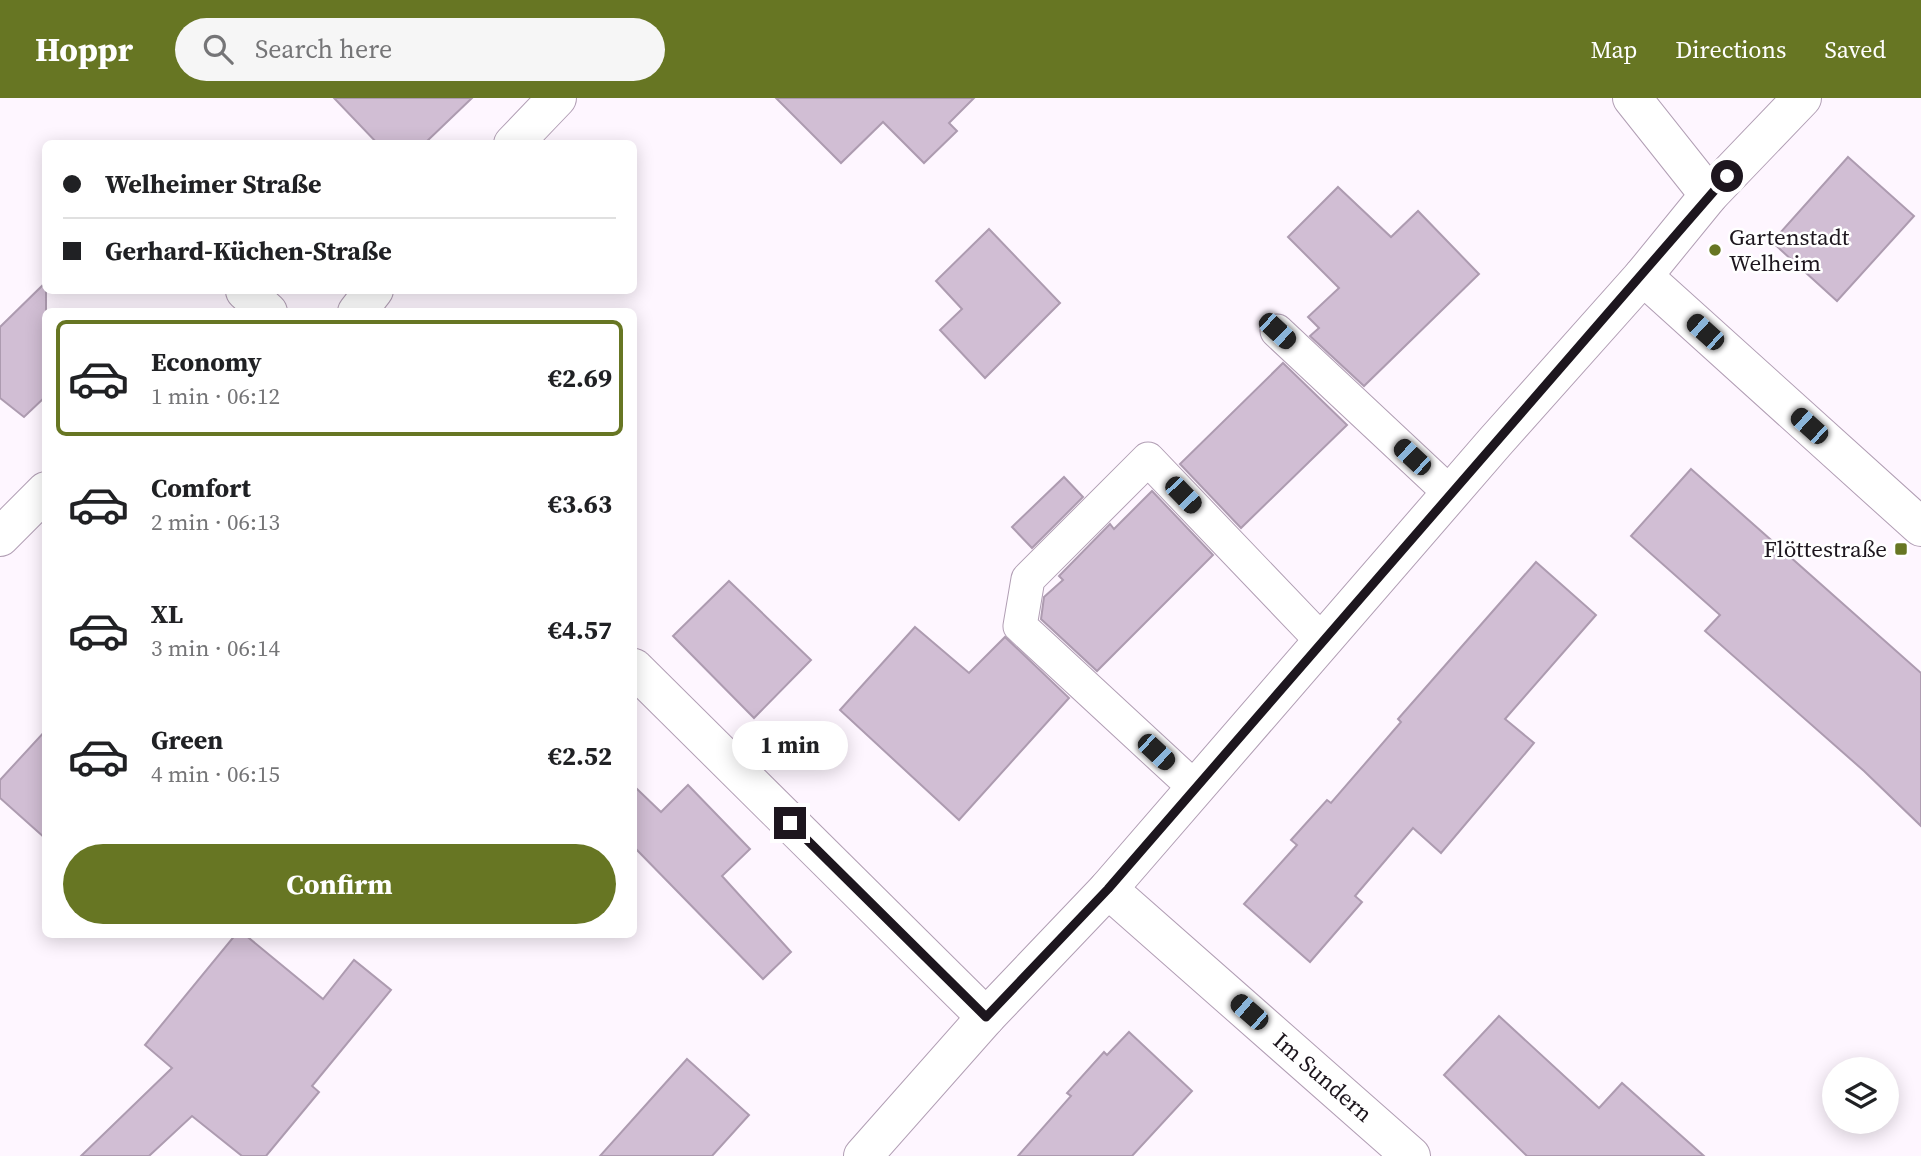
<!DOCTYPE html>
<html lang="en">
<head>
<meta charset="utf-8">
<style>
	body { margin:0; font-family:"Source Serif 4",serif; background:#f6f6f6; color:#202124; height:100vh; display:flex; flex-direction:column; font-size:26px; white-space:nowrap }
	* { box-sizing:border-box; margin:0 }
	p { font-size:23px; color:#757577 }
	.icon { flex:none; width:38px; height:38px; fill:none; stroke:currentColor; stroke-width:2; stroke-linecap:round; stroke-linejoin:round }
	.map { position:relative; flex:1; overflow:hidden }
	.sheet { position:absolute; left:42px; top:210px; width:595px; height:630px; display:flex; flex-direction:column; background:#fff; border-radius:10px; box-shadow:0 4px 18px #0003 }
	.sheet>* { flex:none }
	.guide { position:absolute; left:42px; top:42px; width:595px; height:154px; border-radius:10px; box-shadow:0 4px 18px #0003; display:grid; align-content:center; height:154px; padding:0 21px; background:#fff }
	.tools { position:absolute; left:1822px; top:959px; display:grid; gap:14px }
	.tools a { display:grid; place-items:center; width:77px; height:77px; border-radius:50%; background:#fff; box-shadow:0 4px 18px #0003; font-size:35px }
	.end { position:absolute; width:32px; height:32px; margin:-16px; border:9px solid #1d161e; background:#fff; box-shadow:0 0 0 4px #fff }
	.from { border-radius:50% }
	.bubble { position:absolute; height:49px; border-radius:24px; background:#fff; box-shadow:0 4px 18px #0003; font-size:23px; font-weight:700; line-height:49px; text-align:center }
	.car { position:absolute; width:21px; height:42px; margin:-21px -10px; border-radius:9px; box-shadow:0 0 5px 2px #0007; background:linear-gradient(#222 24%,#8ab4d8 0 40%,#222 0 76%,#8ab4d8 0 86%,#222 0) }
	.guide b { display:flex; align-items:center; gap:24px; height:66px; font-size:26px }
	.guide b+b { border-top:2px solid #e0e0e0 }
	.guide i { width:18px; height:18px; background:#202124 }
	ul { padding:12px 0 0; list-style:none }
	li { display:flex; align-items:center; gap:21px; height:116px; margin:0 14px 10px; padding:0 7px; border:4px solid transparent; border-radius:10px }
	li div { flex:1 }
	li b { display:block; font-size:26px }
	li em { font-style:normal; font-weight:700 }
	li.current { border-color:#677623 }
	li>.icon { width:63px; height:63px; stroke-width:1.5 }
	.primary-button { display:flex; gap:14px; margin-top:auto; padding:14px 21px }
	.primary-button a { flex:1; height:80px; border-radius:42px; background:#677623; color:#fff; font-size:28px; font-weight:700; line-height:80px; text-align:center }
	header { display:flex; align-items:center; gap:42px; box-sizing:border-box; height:98px; padding:0 35px; background:#677623; color:#fff }
	header strong { font-size:33px }
	nav { display:flex; gap:38px; margin-inline-start:auto; font-size:24px }
	.search { width:490px; height:63px; background:#f6f6f6; display:flex; align-items:center; gap:18px; box-sizing:border-box; padding:0 24px; border-radius:38px; color:#757577; font-size:26px }
	.map>svg:first-child { display:block }
	.building { fill:#d1bed4; stroke:#ad9bb0; stroke-width:2 }
	.lines { fill:none; stroke-linecap:round; stroke-linejoin:round }
	.service-casing { stroke:#b19eb4; stroke-width:35 }
	.minor-casing { stroke:#b19eb4; stroke-width:40 }
	.tertiary-casing { stroke:#b19eb4; stroke-width:40 }
	.service { stroke:#fff; stroke-width:33 }
	.minor { stroke:#fff; stroke-width:38 }
	.tertiary { stroke:#fff; stroke-width:38 }
	.route { stroke:#1d161e; stroke-width:9 }
	.poi-dot { fill:#677623; stroke:#fff; stroke-width:2.5 }
	.labels { text-anchor:middle; stroke-width:5; stroke-linejoin:round; paint-order:stroke }
	.poi-label { font-size:23px; fill:#1d161e; stroke:#fff; text-anchor:start }
	.street-label { font-size:23px; fill:#1d161e; stroke:#fff }
</style>
</head>
<body>
<header>
<strong>Hoppr</strong>
<div class="search"><svg class="icon" aria-label="search" viewBox="0 0 24 24"><circle cx="10" cy="10" r="6"/><path d="M15 15l6 6"/></svg>Search here</div>
<nav><a>Map</a><a>Directions</a><a>Saved</a></nav>
</header>
<div class="map">
<svg width="1921" height="1058" viewBox="0 0 1921 1058">
	<rect width="100%" height="100%" fill="#fef6ff"/>
	<g class="building">
		<path d="M334,0h138l-48,46h-46z"/>
		<path d="M776,0h198l-25,25 8,8 -33,32 -41,-41 -42,41z"/>
		<path d="M1848,59l66,59 -77,85 -65,-59z"/>
		<path d="M1338,89l53,50 27,-26 61,63 -115,112 -54,-50 9,-8 -11,-11 31,-29 -51,-51z"/>
		<path d="M989,131l71,74 -75,75 -45,-48 22,-21 -26,-28z"/>
		<path d="M46,184v114l-22,21 -24,-19v-71z"/>
		<path d="M1283,265l64,62 -106,103 -61,-64z"/>
		<path d="M1691,371l230,204v153l-57,-55 -159,-140 15,-16 -89,-79z"/>
		<path d="M1064,379l19,20 -51,51 -20,-21z"/>
		<path d="M1152,393l61,64 -116,116 -56,-52 3,-22 19,-17 -4,-4 51,-52 4,5z"/>
		<path d="M1536,464l60,53 -91,104 29,24 -93,110 -28,-25 -58,68 7,6 -52,60 -66,-58 53,-59 -6,-5 36,-40 4,3 70,-81 -3,-3z"/>
		<path d="M729,483l82,79 -57,58 -81,-82z"/>
		<path d="M915,529l54,46 36,-36 64,61 -110,122 -119,-110z"/>
		<path d="M46,632v109l-46,-41v-18z"/>
		<path d="M688,687l62,64 -28,27 69,76 -28,27 -129,-132v-61l27,26z"/>
		<path d="M236,836h8l79,65 31,-39 37,30 -79,96 7,6 -53,64h-24l-50,-40 -43,40h-68l91,-88 -27,-23z"/>
		<path d="M1499,918l100,92 23,-25 82,73h-177l-83,-81z"/>
		<path d="M1129,934l63,59 -60,65h-114l53,-60 -4,-3 37,-41 3,3z"/>
		<path d="M687,961l62,56 -37,41h-112z"/>
	</g>
	<g class="lines">
		<defs>
			<g id="service">
				<path d="M1277,233l173,162"/>
				<path d="M1195,690l-175,-162 8,-47 120,-120 174,182"/>
			</g>
			<g id="minor">
				<path d="M1632,0l77,97"/>
				<path d="M513,46l44,-46"/>
				<path d="M1643,178l278,251"/>
				<path d="M245,193l23,21"/>
				<path d="M357,214l17,-22"/>
				<path d="M0,439l46,-46"/>
				<path d="M634,570l352,349"/>
				<path d="M1108,791l303,267"/>
			</g>
			<path id="tertiary" d="M863,1058l123,-139 122,-128 387,-447 148,-166 66,-81 93,-97"/>
		</defs>
		<use href="#service" class="service-casing"/>
		<use href="#minor" class="minor-casing"/>
		<use href="#tertiary" class="tertiary-casing"/>
		<use href="#service" class="service"/>
		<use href="#minor" class="minor"/>
		<use href="#tertiary" class="tertiary"/>
	</g>
	<g class="lines">
		<path class="route" d="M790,725l196,194 122,-128 619,-713"/>
	</g>
	<g class="poi-dot">
		<circle cx="1715" cy="152" r="7"/>
		<rect x="1894" y="444" width="14" height="14" rx="3.5"/>
	</g>
	<g class="labels">
		<g class="poi-label">
			<text x="1729" y="147">Gartenstadt<tspan x="1729" dy="26">Welheim</tspan></text>
			<text x="1887" y="459" text-anchor="end">Flöttestraße</text>
		</g>
		<g class="street-label">
			<text transform="translate(1323 979) rotate(41)" y="8">Im Sundern</text>
		</g>
	</g>
</svg>
<div class="tools">
<a><svg class="icon" aria-label="layers" viewBox="0 0 24 24"><path d="M12 4l9 5-9 5-9-5zM3 14l9 5 9-5"/></svg></a>
</div>
<i class="end from" style="left:1727px;top:78px"></i>
<i class="end" style="left:790px;top:725px"></i>
<div class="bubble" style="left:732px;top:623px;width:116px">1 min</div>
<i class="car" style="left:1277px;top:233px;rotate:133deg"></i>
<i class="car" style="left:1705px;top:234px;rotate:312deg"></i>
<i class="car" style="left:1809px;top:328px;rotate:312deg"></i>
<i class="car" style="left:1412px;top:359px;rotate:313deg"></i>
<i class="car" style="left:1183px;top:397px;rotate:136deg"></i>
<i class="car" style="left:1156px;top:654px;rotate:133deg"></i>
<i class="car" style="left:1249px;top:914px;rotate:311deg"></i>
<div class="guide">
<b><i class="from"></i>Welheimer Straße</b>
<b><i></i>Gerhard-Küchen-Straße</b>
</div>
<section class="sheet">
<ul>
<li class="current"><svg class="icon" aria-label="car" viewBox="0 0 24 24"><path d="M5 17H2v-5l4-1 3-4h7l3 4 3 1v5h-3M9 17h6M6 11h13"/><circle cx="7" cy="17" r="2"/><circle cx="17" cy="17" r="2"/></svg><div><b>Economy</b><p>1 min · 06:12</p></div><em>€2.69</em></li>
<li><svg class="icon" aria-label="car" viewBox="0 0 24 24"><path d="M5 17H2v-5l4-1 3-4h7l3 4 3 1v5h-3M9 17h6M6 11h13"/><circle cx="7" cy="17" r="2"/><circle cx="17" cy="17" r="2"/></svg><div><b>Comfort</b><p>2 min · 06:13</p></div><em>€3.63</em></li>
<li><svg class="icon" aria-label="car" viewBox="0 0 24 24"><path d="M5 17H2v-5l4-1 3-4h7l3 4 3 1v5h-3M9 17h6M6 11h13"/><circle cx="7" cy="17" r="2"/><circle cx="17" cy="17" r="2"/></svg><div><b>XL</b><p>3 min · 06:14</p></div><em>€4.57</em></li>
<li><svg class="icon" aria-label="car" viewBox="0 0 24 24"><path d="M5 17H2v-5l4-1 3-4h7l3 4 3 1v5h-3M9 17h6M6 11h13"/><circle cx="7" cy="17" r="2"/><circle cx="17" cy="17" r="2"/></svg><div><b>Green</b><p>4 min · 06:15</p></div><em>€2.52</em></li>
</ul>
<div class="primary-button"><a>Confirm</a></div>
</section>
</div>
</body>
</html>
